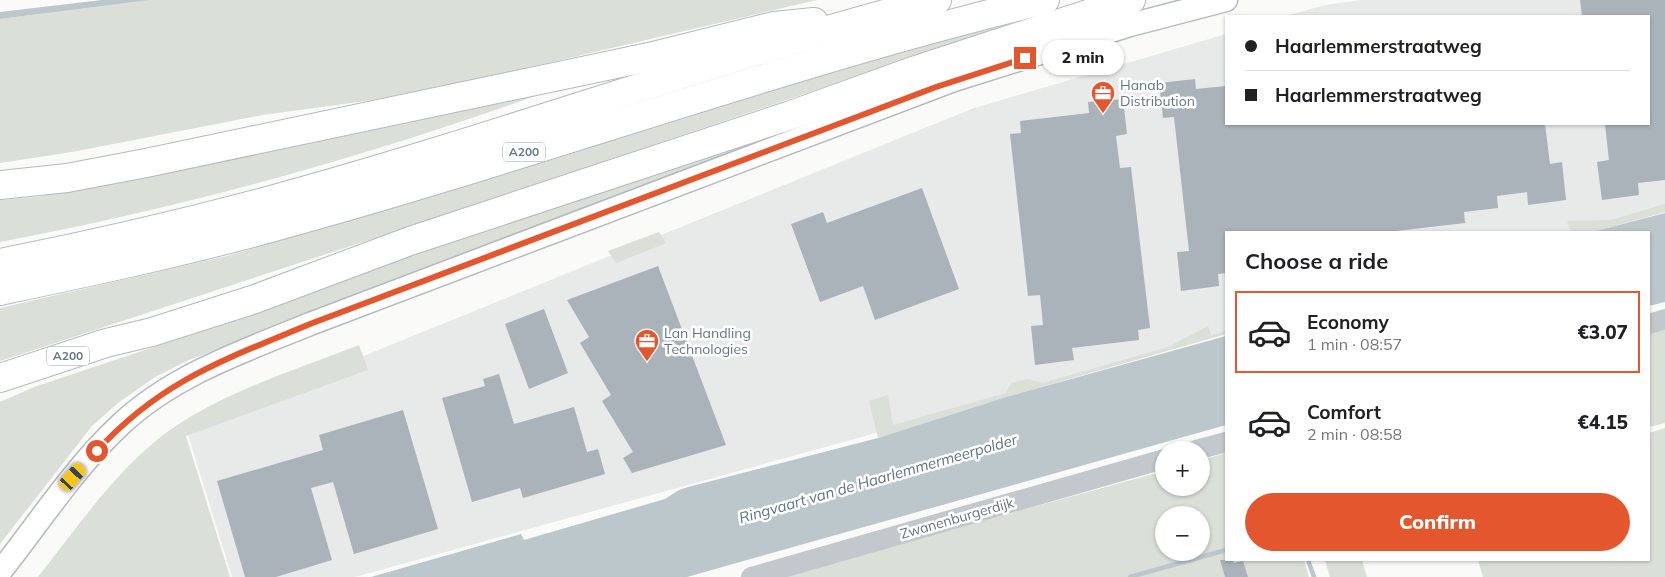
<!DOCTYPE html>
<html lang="en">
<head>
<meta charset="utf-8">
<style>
	body { margin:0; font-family:Mulish,sans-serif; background:#f2f2f2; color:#202124; height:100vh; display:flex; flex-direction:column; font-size:19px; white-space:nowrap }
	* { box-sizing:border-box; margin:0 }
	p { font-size:16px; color:#757577 }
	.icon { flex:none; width:28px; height:28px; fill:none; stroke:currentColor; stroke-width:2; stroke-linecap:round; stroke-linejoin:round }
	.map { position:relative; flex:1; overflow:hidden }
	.drawer { position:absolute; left:1225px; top:231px; width:425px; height:330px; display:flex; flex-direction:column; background:#fff; border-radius:0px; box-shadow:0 1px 4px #0004 }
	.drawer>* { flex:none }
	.top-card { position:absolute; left:1225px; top:15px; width:425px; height:110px; border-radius:0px; box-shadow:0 1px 4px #0004; display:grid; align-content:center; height:110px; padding:0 20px; background:#fff }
	.buttons { position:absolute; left:1155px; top:441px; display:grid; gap:10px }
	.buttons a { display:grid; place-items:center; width:55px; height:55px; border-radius:50%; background:#fff; box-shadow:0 1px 4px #0004; font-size:25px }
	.end { position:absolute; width:22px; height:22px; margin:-11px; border:6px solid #e4572e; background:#fff; box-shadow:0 0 0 2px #fff }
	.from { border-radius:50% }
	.bubble { position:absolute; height:35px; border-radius:18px; background:#fff; box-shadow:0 1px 4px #0004; font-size:16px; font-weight:800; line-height:35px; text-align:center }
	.car { position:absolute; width:15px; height:30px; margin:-15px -8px; border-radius:6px; box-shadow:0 0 4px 1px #0007; background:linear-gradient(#f5c518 24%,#345 0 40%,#f5c518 0 76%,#345 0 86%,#f5c518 0) }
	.top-card b { display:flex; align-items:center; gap:18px; height:48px; font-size:19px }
	.top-card b+b { border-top:1px solid #e0e0e0 }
	.top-card i { width:12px; height:12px; background:#202124 }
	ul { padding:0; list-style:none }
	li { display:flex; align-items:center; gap:15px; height:82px; margin:0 10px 8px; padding:0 10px; border:2px solid transparent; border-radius:0px }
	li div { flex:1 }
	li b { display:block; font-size:19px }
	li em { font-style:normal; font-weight:800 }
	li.current { border-color:#e4572e }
	li>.icon { width:45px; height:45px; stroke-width:1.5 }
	h2 { padding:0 20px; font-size:22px; line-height:60px }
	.action { display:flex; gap:10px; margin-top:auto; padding:10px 20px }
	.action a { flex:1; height:58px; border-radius:30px; background:#e4572e; color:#fff; font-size:20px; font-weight:800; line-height:58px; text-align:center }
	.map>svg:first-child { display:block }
	.built { fill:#e8e9e9 }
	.green { fill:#dadfd7; fill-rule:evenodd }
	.water { fill:#bbc7cb }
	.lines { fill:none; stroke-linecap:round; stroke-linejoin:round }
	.stream { stroke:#bbc7cb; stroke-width:4.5 }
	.building { fill:#aab3b9 }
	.secondary-casing { stroke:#b3babf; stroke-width:25 }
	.motorway-casing { stroke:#b4b9bd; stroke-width:30 }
	.tertiary { stroke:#c3c8cc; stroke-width:20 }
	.secondary { stroke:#fff; stroke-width:22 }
	.motorway { stroke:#fff; stroke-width:28 }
	.route { stroke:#e4572e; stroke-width:6 }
	.labels { text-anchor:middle; stroke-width:5; stroke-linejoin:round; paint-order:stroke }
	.shield { fill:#fff; stroke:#939fa8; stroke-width:1 }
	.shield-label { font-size:12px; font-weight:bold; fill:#657683 }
	.poi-label { font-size:14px; fill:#657683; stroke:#fff; text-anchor:start }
	.street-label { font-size:14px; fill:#657683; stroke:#fff }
	.water-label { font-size:15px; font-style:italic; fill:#60757c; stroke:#fff }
</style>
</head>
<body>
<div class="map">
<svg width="1665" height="577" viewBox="0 0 1665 577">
	<rect width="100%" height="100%" fill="#fafaf8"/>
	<path class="built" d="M1361,0h304v212l-72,20h-367v102l-220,63 -651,180h-123l-46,-149 788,-320 252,-74v90h423v-108h-364l40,-11z"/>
	<g class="green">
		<path d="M150,0h667l-308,72 -136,28 -110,15 -191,37 -72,11v-144z"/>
		<path d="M1058,8l-2,5 -107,32 -497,168 -452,148v-53l227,-52 334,-99 261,-84z"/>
		<path d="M599,72c-192,74 -397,132 -599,170v-42l37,-3 171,-33z"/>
		<path d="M844,111l-384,144 -271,105 -34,17 -37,26 -26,23 -92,118v-142l34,-15 225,-75 163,-62z"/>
		<path d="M1665,204v8l-73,20h-25l4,-1 -4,-10 44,-1z"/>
		<path d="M659,232l7,11 -50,20 -8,-12z"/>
		<path d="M1208,326l3,9 15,-4v3l-220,63 -128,41 -9,-37 19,-6 5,30 113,-32 5,-10 16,-4 16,4 125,-36z"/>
		<path d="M1665,327v96l-16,4v-95z"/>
		<path d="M359,345l9,25 -182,66 44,141h-192c42,-53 86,-119 144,-155 54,-34 118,-54 177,-77z"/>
		<path d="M1665,428v149h-182l-5,-17h171v-127z"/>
		<path d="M1226,453v107h78l5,17h-530l385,-106v17h37v-28zM1164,515h37v37h-37z"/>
		<path d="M1325,560h37l5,17h-37z"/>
	</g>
	<g class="water">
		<path d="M102,0h48l-150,19v-7z"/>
		<path d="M1665,213v89l-16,4v-74h-57z"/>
		<path d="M1226,336v89l-539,152h-316l150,-43 3,6 141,-41 14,-9 9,-3 190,-49 128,-41z"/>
	</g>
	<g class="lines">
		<g class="stream">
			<path d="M1308,560l6,17"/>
			<path d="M1130,577l96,-27"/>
		</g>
	</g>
	<g class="building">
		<path d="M1580,0h85v180l-27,3 1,12 -37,5 -5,-38 12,-2 -4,-36h44v-108h-67z"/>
		<path d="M1195,79l1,10 30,-3v38h319l5,40 12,-2 4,38 -38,5 -1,-13 -30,4 1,12 -34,4 1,11 -78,9h-161v41l-8,1 1,12 -38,5 -4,-39 12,-1 -15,-134 -11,1 -4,-35z"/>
		<path d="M1123,99l4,35 -11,2 4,32 11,-1 19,161 -12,2 1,10 -67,8 2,12 -39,5 -4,-39 12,-1 -3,-30 -12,1 -18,-162 11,-1 -1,-12 69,-8 -1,-11z"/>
		<path d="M922,188l37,101 -84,31 -12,-34 -43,16 -29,-78 32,-12 4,11z"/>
		<path d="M658,266l68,179 -94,28 -9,-15 10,-6 -31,-51 9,-6 -31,-52 9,-6 -22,-37z"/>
		<path d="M544,309l24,64 -39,16 -24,-65z"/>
		<path d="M499,374l15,50 60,-17 13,45 11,-3 7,25 -82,24 -3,-10 -48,14 -30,-104 43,-12 -2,-7z"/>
		<path d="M403,410l35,119 -84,25 -21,-72 -22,6 21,72 -56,17h-31l-28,-96 106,-31 -4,-15z"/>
		<path d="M1220,560h12l2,3 9,-2 5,16h-23z"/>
	</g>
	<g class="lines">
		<defs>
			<path id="secondary" d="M0,572c39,-49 74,-104 120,-147 53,-50 124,-74 190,-101l644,-244 176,-55 96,-25"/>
			<g id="motorway">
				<path d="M0,185l67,-7 79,-15 503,-106 125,-31 40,-4"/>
				<path d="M0,263c91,-18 182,-39 271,-63 224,-61 442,-142 666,-200"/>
				<path d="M0,291c94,-20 189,-40 281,-66 256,-70 506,-163 764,-225"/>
				<path d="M0,378l106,-35 46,-11 103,-33 155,-58 378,-125 128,-46 215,-70"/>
			</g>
		</defs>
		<use href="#secondary" class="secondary-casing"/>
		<use href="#motorway" class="motorway-casing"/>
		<g class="tertiary">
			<path d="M1649,324l16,-5"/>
			<path d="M1196,450l30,-8"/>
			<path d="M751,577l413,-118"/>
		</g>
		<use href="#secondary" class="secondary"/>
		<use href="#motorway" class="motorway"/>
	</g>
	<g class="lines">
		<path class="route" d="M97,451c63,-70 129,-92 213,-127l626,-237 89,-29"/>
	</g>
	<defs>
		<symbol id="office-pin" viewBox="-11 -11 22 30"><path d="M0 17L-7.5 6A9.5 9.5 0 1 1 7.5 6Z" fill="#e4572e" stroke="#fff"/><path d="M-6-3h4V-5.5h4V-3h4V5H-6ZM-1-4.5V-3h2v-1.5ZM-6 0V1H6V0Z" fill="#fff"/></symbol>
	</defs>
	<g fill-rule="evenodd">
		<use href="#office-pin" x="1089" y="79" width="28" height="38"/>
		<use href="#office-pin" x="633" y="327" width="28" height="38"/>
	</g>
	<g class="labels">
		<g class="shield">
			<rect x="503" y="142.5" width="42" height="19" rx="4"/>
			<rect x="47" y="346.5" width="42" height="19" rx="4"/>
		</g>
		<g class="shield-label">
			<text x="524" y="156">A200</text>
			<text x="68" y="360">A200</text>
		</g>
		<g class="poi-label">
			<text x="1120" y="90">Hanab<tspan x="1120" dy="16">Distribution</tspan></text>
			<text x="664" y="338">Lan Handling<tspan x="664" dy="16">Technologies</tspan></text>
		</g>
		<g class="street-label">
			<text transform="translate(957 518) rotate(-16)" y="5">Zwanenburgerdijk</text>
		</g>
		<g class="water-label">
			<text transform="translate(878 479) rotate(-16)" y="5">Ringvaart van de Haarlemmermeerpolder</text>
		</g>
	</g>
</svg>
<div class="buttons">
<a>+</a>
<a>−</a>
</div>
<i class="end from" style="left:97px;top:451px"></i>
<i class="end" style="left:1025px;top:58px"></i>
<div class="bubble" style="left:1042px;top:40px;width:82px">2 min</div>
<i class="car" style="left:73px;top:477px;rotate:42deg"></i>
<div class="top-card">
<b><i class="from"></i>Haarlemmerstraatweg</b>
<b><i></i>Haarlemmerstraatweg</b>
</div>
<section class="drawer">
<h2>Choose a ride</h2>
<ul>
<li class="current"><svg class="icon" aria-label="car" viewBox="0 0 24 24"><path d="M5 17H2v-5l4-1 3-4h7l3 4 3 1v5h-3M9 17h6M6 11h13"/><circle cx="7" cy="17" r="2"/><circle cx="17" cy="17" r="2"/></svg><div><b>Economy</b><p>1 min · 08:57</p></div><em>€3.07</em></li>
<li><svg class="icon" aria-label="car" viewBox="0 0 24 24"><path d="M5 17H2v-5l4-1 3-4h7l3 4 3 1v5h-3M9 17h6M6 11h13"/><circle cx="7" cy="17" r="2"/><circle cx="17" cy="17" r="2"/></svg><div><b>Comfort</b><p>2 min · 08:58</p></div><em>€4.15</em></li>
</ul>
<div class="action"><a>Confirm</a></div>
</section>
</div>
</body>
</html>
